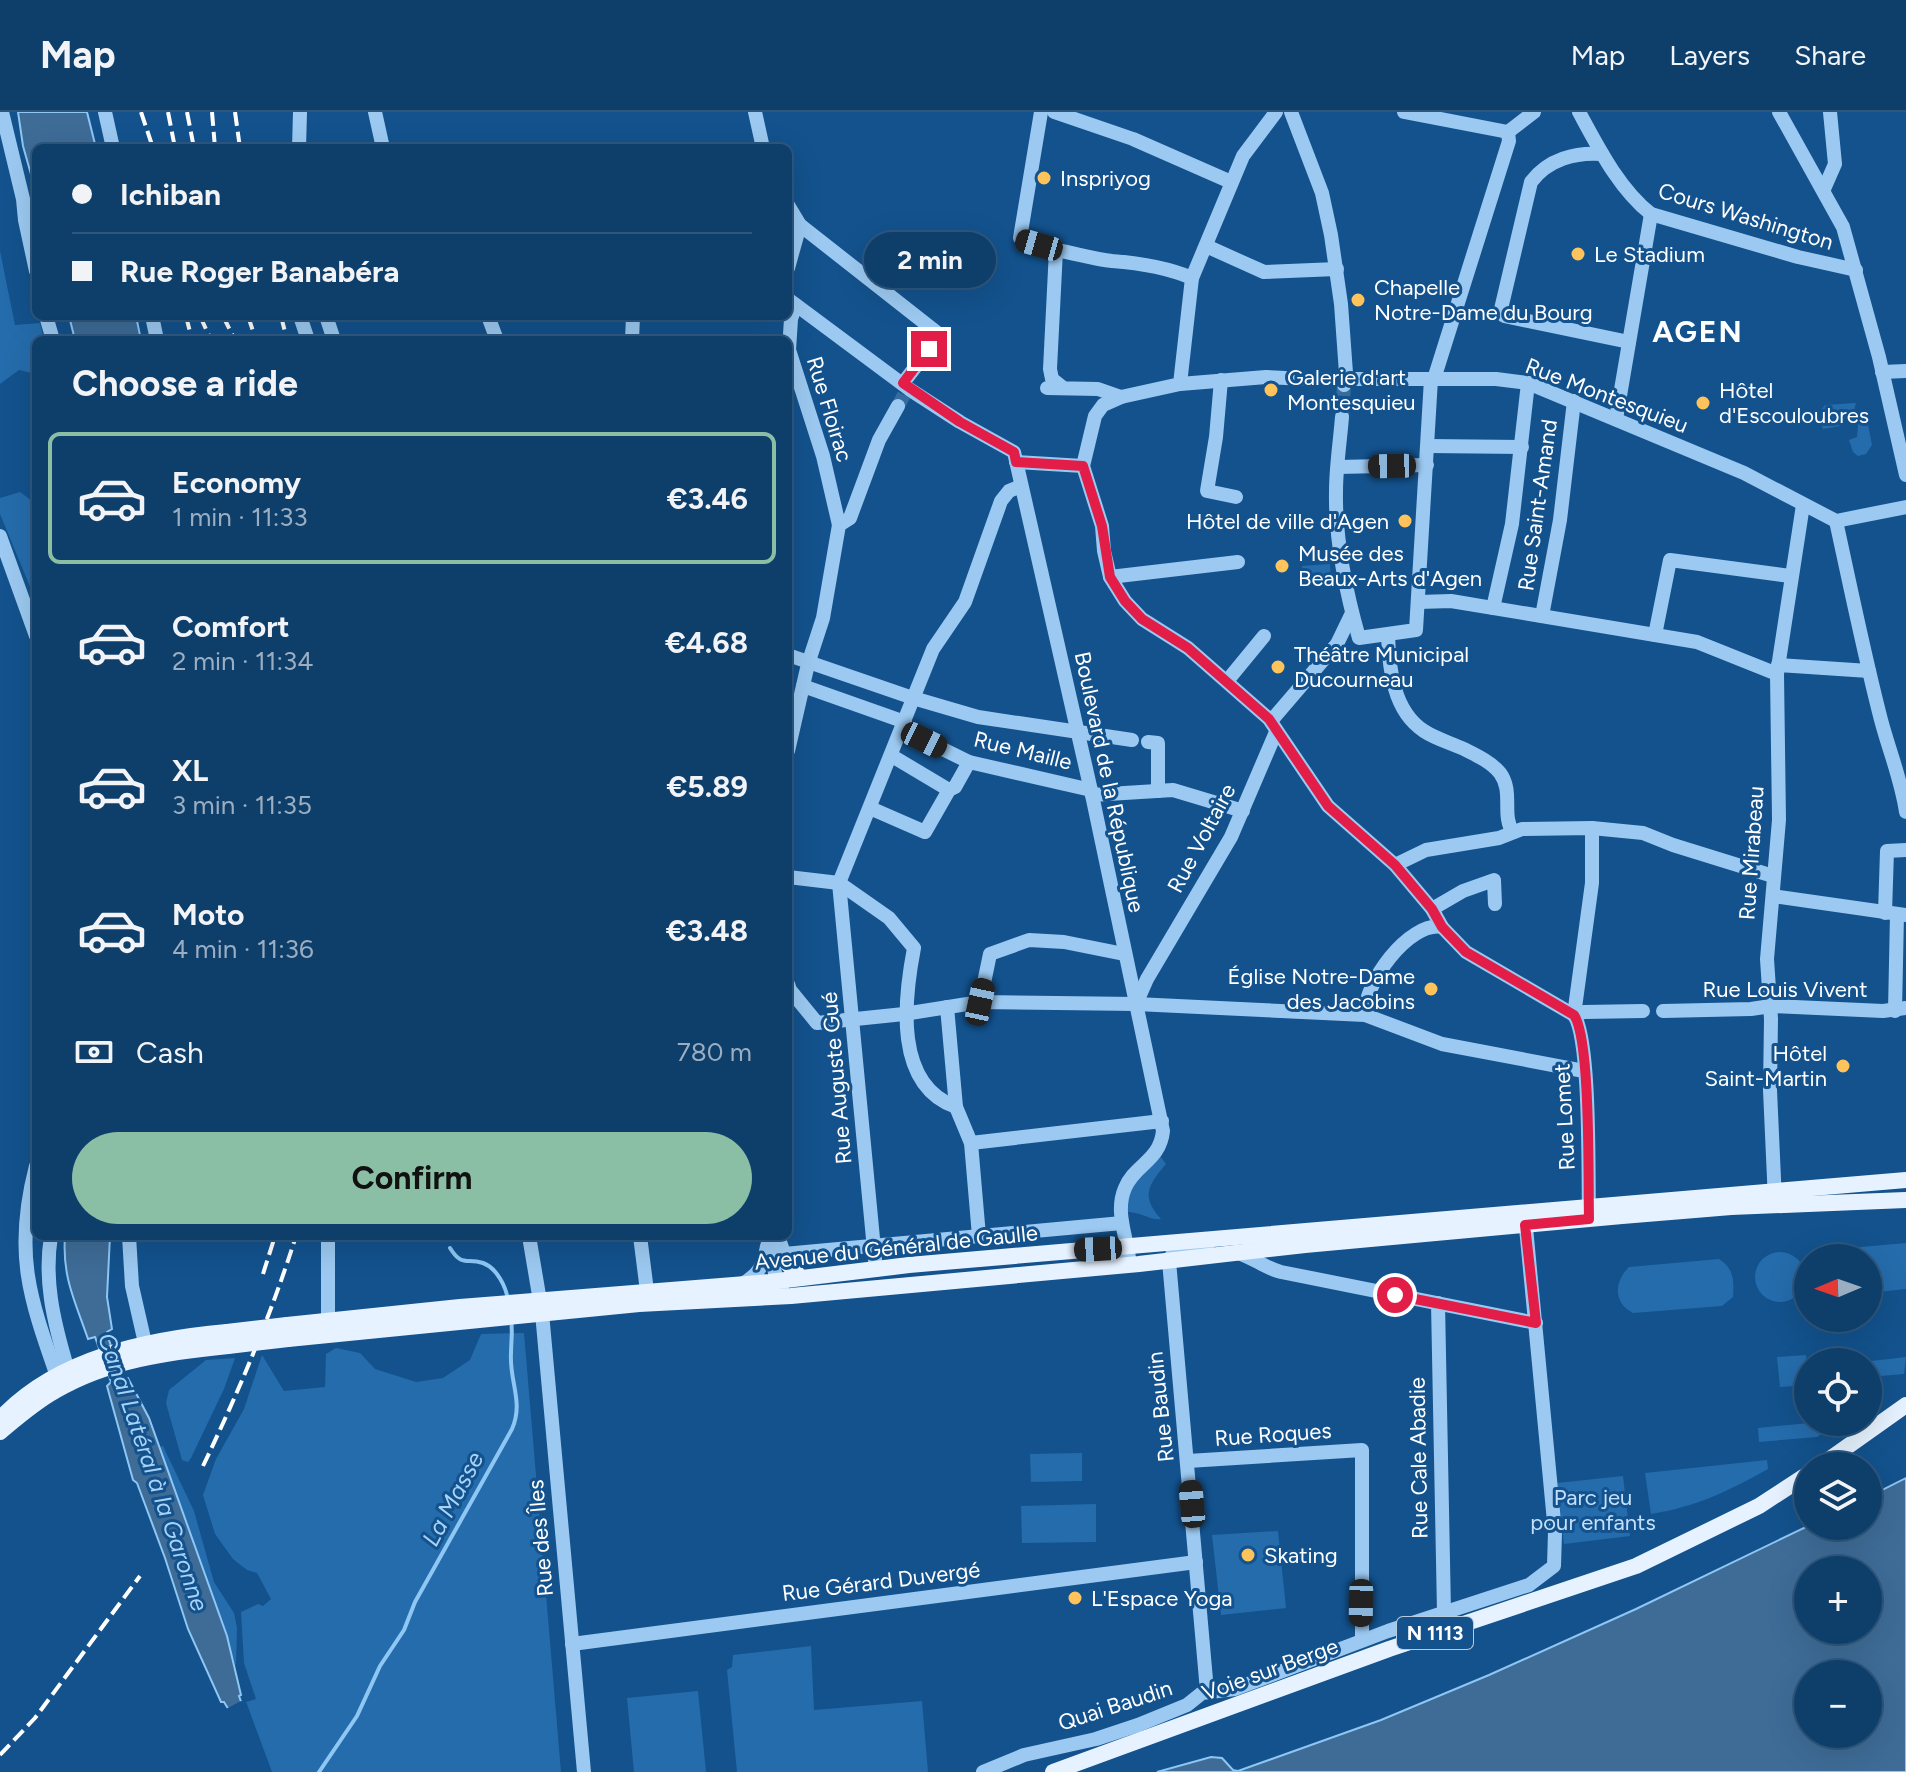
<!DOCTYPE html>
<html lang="en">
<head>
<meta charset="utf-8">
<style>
	body { margin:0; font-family:Figtree,sans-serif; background:#1c4972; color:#f1f3f6; height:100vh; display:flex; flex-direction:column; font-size:30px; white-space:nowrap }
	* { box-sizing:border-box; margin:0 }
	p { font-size:26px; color:#9baec1 }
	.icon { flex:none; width:44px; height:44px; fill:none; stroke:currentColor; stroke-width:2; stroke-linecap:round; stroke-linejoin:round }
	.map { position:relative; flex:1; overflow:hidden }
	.side { position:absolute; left:32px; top:224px; width:760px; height:904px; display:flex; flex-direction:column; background:#0e3e6a; border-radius:12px; box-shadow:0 8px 32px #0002,0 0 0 2px #2e577e }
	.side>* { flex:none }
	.banner { position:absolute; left:32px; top:32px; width:760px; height:176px; border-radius:12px; box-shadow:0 8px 32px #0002,0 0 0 2px #2e577e; display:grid; align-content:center; height:176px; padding:0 40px; background:#0e3e6a }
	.needle { width:52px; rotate:268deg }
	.controls { position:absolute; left:1794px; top:1132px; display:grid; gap:16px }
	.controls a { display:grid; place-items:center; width:88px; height:88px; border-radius:50%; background:#0e3e6a; box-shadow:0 8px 32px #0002,0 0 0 2px #2e577e; font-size:40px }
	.end { position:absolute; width:36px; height:36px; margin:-18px; border:10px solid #e11d48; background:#fff; box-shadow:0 0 0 4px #fff }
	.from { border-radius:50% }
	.bubble { position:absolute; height:56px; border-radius:28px; background:#0e3e6a; box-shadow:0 8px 32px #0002,0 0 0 2px #2e577e; font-size:26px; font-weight:700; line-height:56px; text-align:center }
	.car { position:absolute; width:24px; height:48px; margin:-24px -12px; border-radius:10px; box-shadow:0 0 6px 2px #0007; background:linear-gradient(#222 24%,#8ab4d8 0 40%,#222 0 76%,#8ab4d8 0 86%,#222 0) }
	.banner b { display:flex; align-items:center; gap:28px; height:76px; font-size:30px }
	.banner b+b { border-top:2px solid #2e577e }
	.banner i { width:20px; height:20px; background:#f1f3f6 }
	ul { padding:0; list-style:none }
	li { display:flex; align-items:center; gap:24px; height:132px; margin:0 16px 12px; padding:0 24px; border:4px solid transparent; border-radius:12px }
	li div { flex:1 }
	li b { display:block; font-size:30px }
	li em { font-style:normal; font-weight:700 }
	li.on { border-color:#8abfa5 }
	li>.icon { width:72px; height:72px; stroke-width:1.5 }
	h2 { padding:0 40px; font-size:36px; line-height:96px }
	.pay { display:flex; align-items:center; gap:20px; height:88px; padding:0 40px; font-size:30px }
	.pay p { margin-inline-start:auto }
	.button { display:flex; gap:16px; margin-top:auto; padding:16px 40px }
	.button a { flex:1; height:92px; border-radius:48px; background:#8abfa5; color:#111; font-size:32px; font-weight:700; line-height:92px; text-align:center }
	header { display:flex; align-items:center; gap:48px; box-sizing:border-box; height:112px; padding:0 40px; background:#0e3e6a; border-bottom:2px solid #2e577e }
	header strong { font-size:38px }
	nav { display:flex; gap:44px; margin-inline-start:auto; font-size:28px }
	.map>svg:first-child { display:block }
	.green { fill:#256cac }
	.water { fill:#3e6c97; stroke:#8ec6f4; stroke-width:2; fill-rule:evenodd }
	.pier { fill:#13528d }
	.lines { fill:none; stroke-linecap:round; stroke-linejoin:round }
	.stream { stroke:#8ec6f4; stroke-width:4 }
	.minor-tunnel { stroke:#366c9e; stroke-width:14; stroke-dasharray:14 7; stroke-linecap:butt }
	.minor { stroke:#9cc9f1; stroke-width:14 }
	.major { stroke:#e6f2ff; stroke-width:16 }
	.rail { stroke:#fff; stroke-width:4; stroke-dasharray:14 6; stroke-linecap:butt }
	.major-bridge { stroke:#e6f2ff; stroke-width:16 }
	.route { stroke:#e11d48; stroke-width:10 }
	.poi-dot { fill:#ffc35c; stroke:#13528d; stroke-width:3 }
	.labels { text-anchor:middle; stroke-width:6; stroke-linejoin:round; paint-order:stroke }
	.shield { fill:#13528d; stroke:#b8cbdd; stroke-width:2 }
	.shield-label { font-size:20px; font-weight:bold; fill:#fff }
	.poi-label { font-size:22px; fill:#fff; stroke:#13528d; text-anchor:start }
	.street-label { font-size:22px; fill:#fff; stroke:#13528d }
	.park-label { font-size:22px; fill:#c3e1fc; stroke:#13528d }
	.water-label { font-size:24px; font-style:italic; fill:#a8d3f8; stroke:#13528d }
	.district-label { font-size:30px; font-weight:bold; letter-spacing:2px; fill:#fff; stroke:#13528d }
</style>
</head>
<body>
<header>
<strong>Map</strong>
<nav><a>Map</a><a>Layers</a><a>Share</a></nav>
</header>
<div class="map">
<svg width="1906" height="1660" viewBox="0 0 1906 1660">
	<rect width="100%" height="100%" fill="#13528d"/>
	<g class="green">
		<path d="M0,139l15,74 25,-2 4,17h-8v34l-17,-4 -19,14z"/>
		<path d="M1856,291l-2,7 -10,2 -1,9 -3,5 -17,3 -6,-14 8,-10z"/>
		<path d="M1865,297l7,36 -6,9 -8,2 -5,-4 -4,-12 8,-3 2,-23z"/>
		<path d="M20,380l16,12v97l-36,-87v-16z"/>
		<path d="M1330,452l1,17 -26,2 -3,-17z"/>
		<path d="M1160,1044l6,8c-17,20 -26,32 -5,55 -10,2 -21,-8 -36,-7l6,-25z"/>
		<path d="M1906,1131v46l-38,4v-35h-38l8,-9z"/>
		<circle cx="1780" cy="1165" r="25"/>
		<path d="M1719,1147c15,9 15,22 14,38l-11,9 -89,7c-20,-10 -19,-31 -4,-46z"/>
		<path d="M524,1221l37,439h-289l-26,-70 10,-3 -12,-36 -3,-51 17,-8 5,2 8,-7 -14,-26 -10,-3 -14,-11 -18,-25 -12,-39 13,-36 28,-50 18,-54 22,36 41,-4 1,-33 10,-6 24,5 15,16 41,13 27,-4 27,-18 11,-26z"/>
		<path d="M1806,1243l2,30 -28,2 -3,-30z"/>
		<path d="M1906,1245l-2,17 -36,3v-15h-5z"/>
		<path d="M235,1246l-11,31 -33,69 -3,4 -6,-2 -16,-57 3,-13 37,-30z"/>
		<path d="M1820,1310h17l-20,15 -58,5 -1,-14z"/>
		<path d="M163,1334l31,65 20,71 20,31 3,15 -1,38 -77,-219z"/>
		<path d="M1082,1341v28l-51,1 -1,-28z"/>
		<path d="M1767,1348l1,9c-39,22 -73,38 -117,45l-6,-41z"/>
		<path d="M1623,1364l7,60 -66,8 -7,-61z"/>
		<path d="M1096,1392v38l-74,1 -1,-37z"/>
		<path d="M1278,1419l8,77 -65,7 -9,-80z"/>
		<path d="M811,1534l3,64 108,-9 6,71h-191l-10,-102 5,-3 1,-12z"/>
		<path d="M698,1579l8,81h-72l-7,-74z"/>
	</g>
	<g class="water">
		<path d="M18,0h69l9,36h-60v44l-13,-46z"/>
		<path d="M69,204h67l5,24h-66z"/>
		<path d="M65,1124h45l-3,61 5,32 -5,3 1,5 14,42 6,-1 21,40 78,218 14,59 -2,1 28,76 -43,-70h-3l-33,-73 -23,-71 -28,-75 -4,-3 -26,-94 4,-4 -16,-45 -7,2c-13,-38 -26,-62 -23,-103z"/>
		<path d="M1906,1366v294h-749l54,-15 11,1 11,12 5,1 143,-51 108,-45 147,-66 172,-83h60v-29zM1868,1458v60h-60v-60zM1868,1562v60h-60v-60z"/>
	</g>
	<path class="pier" d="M241,1589l5,1 25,70h-24l-23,-62z"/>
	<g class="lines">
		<g class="stream">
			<path d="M450,1136c12,19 16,10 33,15 14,5 23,24 25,37"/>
			<path d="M319,1660l38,-56 23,-50 24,-36 11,-28 97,-173c12,-27 -3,-48 -1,-76 0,-12 2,-21 0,-33"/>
		</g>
		<g class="minor-tunnel">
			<path d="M898,294l6,-11"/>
			<path d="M1342,305l2,-32"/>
		</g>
		<g class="minor">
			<path d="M2,0l21,87 2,21 11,51"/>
			<path d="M105,0l8,36"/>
			<path d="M375,0l8,36"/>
			<path d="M755,0l8,36"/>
			<path d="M1041,0l-21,126 36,12"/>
			<path d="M1054,0l79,27 98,43"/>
			<path d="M1291,0l31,81 9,42 10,69 5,69 -2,12"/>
			<path d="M1404,0l104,20"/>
			<path d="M1579,0c19,35 40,77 72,102l147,43 58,13"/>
			<path d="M1779,0l64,115 36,130 27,118"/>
			<path d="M1508,20l26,-20"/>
			<path d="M299,36l1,-36"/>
			<path d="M1602,42c-26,-2 -54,5 -71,28l-30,127 3,7 125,26"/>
			<path d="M1824,77l11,-25 -5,-52"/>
			<path d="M788,93l12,20 140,110 -37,48"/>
			<path d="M1206,134l58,26 73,-3"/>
			<path d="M788,156l12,-43"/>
			<path d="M1192,166l51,-122 33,-44"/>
			<path d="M788,187l121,90 51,33 54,30 78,343 71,336c-3,30 -29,34 -38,57 -10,23 1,46 4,70l-16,1"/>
			<path d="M796,193l-5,14 -2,31 34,106 16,69"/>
			<path d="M46,204l7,24"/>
			<path d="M152,204l5,24"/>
			<path d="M300,204l8,24"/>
			<path d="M326,204l8,24"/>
			<path d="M488,204l9,24"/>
			<path d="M632,228l1,-24"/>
			<path d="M1882,260l24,-1"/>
			<path d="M1434,267l75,-238 -1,-9"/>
			<path d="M1221,268l-5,57 -9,54 29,6"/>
			<path d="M1180,272l86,-7 41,2h189l32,4 216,90 92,48 70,-14"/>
			<path d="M1047,276l51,1 23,8 59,-13 12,-106c-26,-11 -53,-15 -80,-17 -18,-2 -38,-8 -56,-11l-6,119 2,10 10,8"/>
			<path d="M1121,285l-18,8 -8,11 -12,50 19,60 2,25 6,26 15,24 17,18 46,29 81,71 59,87 67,59 37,44 10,18 24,25 108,63"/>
			<path d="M1342,305c-2,25 -6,50 -6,74 -1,49 10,101 23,147l57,-8 15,-251"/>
			<path d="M1616,307l35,-205"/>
			<path d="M1428,334l94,1"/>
			<path d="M1016,350l67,4"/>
			<path d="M1338,355l89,-2"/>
			<path d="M1836,409c14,64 27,128 43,191 8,34 22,65 27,100"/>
			<path d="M0,424l36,100"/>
			<path d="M1110,465l128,-15"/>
			<path d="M1419,490l32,-1 246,41 80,32"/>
			<path d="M1493,496l19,-84 16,-141"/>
			<path d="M1542,504l18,-96 14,-119"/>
			<path d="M1388,523c1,33 5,76 36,96 12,8 27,12 40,18 12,6 27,13 36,24 14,19 1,42 13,59"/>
			<path d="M1655,523l15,-75 120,16"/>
			<path d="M788,543l125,43 65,19 154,23"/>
			<path d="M1778,553l91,6"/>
			<path d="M1227,569l37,-45"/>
			<path d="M803,574l102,36"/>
			<path d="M1271,609l66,-77 15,-31"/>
			<path d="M902,617l67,33 122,28"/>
			<path d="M1148,630l10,1v48"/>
			<path d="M788,639l20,-87 15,-46 16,-93 11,-7 29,-78 19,-34"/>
			<path d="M892,644l57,34"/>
			<path d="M1092,683l81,-5 70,21"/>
			<path d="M870,696l55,24 24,-42 6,-3 14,-25"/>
			<path d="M1395,753l31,-15 73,-12 23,-9 70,-1 51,5 30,12 100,31"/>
			<path d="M788,765l51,6 50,35 25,30c-10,52 -20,137 42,159"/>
			<path d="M1773,784l133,19"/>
			<path d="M1432,797l31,-18 31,-11 1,24"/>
			<path d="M1885,801l2,-62 19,-1"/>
			<path d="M788,872l2,6 27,33 87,-9 76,-12 156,2 229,11 77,29 142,27"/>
			<path d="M980,890l10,-48 39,-14 35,2 60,12"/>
			<path d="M1136,892l11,-25 84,-142 45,-105"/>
			<path d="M947,895l9,100 15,36 8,93"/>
			<path d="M1663,899l88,-2 20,-3 112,5 23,-3"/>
			<path d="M1895,899l2,-97"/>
			<path d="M1365,903c-2,-31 44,-94 77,-88"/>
			<path d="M1574,903c17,25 14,163 15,201"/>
			<path d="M1574,903l18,-132v-55"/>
			<path d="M1574,903l10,-3 59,-1"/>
			<path d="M971,1031l191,-22"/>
			<path d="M36,1054c-23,88 -6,133 23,216"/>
			<path d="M1775,1089l-5,-111 1,-71 -4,-60 12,-139 -2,-146 26,-169"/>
			<path d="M51,1124c-7,43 2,82 14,124"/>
			<path d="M129,1124l3,50 13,57 10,5"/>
			<path d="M529,1124l13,77 42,459"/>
			<path d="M640,1124l7,55"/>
			<path d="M768,1124l7,37 7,15"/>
			<path d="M778,1124l8,23"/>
			<path d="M1207,1134l-33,5 -5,10 38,430"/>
			<path d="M1238,1141c16,5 27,15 43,19l255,51"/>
			<path d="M784,1142l338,-31"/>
			<path d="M876,1158l-37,-387 94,-234 32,-47 36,-101 8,-10 12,-5"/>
			<path d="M740,1173c18,-9 24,-20 27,-39"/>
			<path d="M1438,1191l6,309"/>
			<path d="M328,1217v-93"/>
			<path d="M1188,1349l174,-11v190"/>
			<path d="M572,1532l624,-82"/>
			<path d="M983,1660l41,-17 72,-16 42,-14 49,-20 15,-12 33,-4 153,-58 141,-46 25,-19 1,-34 -30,-315"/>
		</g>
		<g class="major">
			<path d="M787,1151l14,15"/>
			<path d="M287,1213l173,-18 309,-25 140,-17 151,-13 846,-72"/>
			<path d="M288,1227l351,-35 152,-8 348,-32 166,-19 317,-29 109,-9 175,-7"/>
			<path d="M0,1307c56,-61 148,-80 227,-87"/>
			<path d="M0,1320c18,-15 35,-30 55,-41 52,-31 114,-39 173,-45"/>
			<path d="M1820,1354l86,-61"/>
			<path d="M1053,1660l336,-123 247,-83 123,-60 49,-32"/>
		</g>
		<g class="rail">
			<path d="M141,0l12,36"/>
			<path d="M168,0l7,36"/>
			<path d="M187,0l7,36"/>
			<path d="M212,0l3,36"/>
			<path d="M235,0l5,36"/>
			<path d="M186,204l6,24"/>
			<path d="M200,204l11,24"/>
			<path d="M223,204l12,24"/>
			<path d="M248,204l8,24"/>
			<path d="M281,204l6,24"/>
			<path d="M263,1162l12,-38"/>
			<path d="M203,1354c36,-75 68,-151 93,-230"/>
			<path d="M0,1643l35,-37 105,-142"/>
		</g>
		<g class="major-bridge">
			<path d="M227,1220l60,-7"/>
			<path d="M228,1234l60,-7"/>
		</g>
	</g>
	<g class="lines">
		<path class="route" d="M929,237l-26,34 57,39 54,30 2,10 67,4 19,60 8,51 15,24 17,18 46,29 81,71 59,87 67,59 37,44 10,18 24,25 108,63c17,25 14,166 15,204l-64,6 11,98 -141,-28"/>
	</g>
	<g class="poi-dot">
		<circle cx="1044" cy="66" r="8"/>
		<circle cx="1578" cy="142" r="8"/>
		<circle cx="1358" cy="188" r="8"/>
		<circle cx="1271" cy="278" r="8"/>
		<circle cx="1703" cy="291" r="8"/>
		<circle cx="1405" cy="409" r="8"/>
		<circle cx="1282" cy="454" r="8"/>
		<circle cx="1278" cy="555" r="8"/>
		<circle cx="1431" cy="877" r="8"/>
		<circle cx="1843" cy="954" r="8"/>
		<circle cx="1248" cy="1443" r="8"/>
		<circle cx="1075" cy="1486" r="8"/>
	</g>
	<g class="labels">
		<rect class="shield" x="1397" y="1505" width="76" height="32" rx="6"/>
		<g class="shield-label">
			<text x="1435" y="1528">N 1113</text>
		</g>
		<g class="poi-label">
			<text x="1060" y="74">Inspriyog</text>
			<text x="1594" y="150">Le Stadium</text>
			<text x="1374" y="183">Chapelle<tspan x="1374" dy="25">Notre-Dame du Bourg</tspan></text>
			<text x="1287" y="273">Galerie d'art<tspan x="1287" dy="25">Montesquieu</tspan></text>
			<text x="1719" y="286">Hôtel<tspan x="1719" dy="25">d'Escouloubres</tspan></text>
			<text x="1389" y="417" text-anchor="end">Hôtel de ville d'Agen</text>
			<text x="1298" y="449">Musée des<tspan x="1298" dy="25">Beaux-Arts d'Agen</tspan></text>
			<text x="1294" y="550">Théâtre Municipal<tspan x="1294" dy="25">Ducourneau</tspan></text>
			<text x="1415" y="872" text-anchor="end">Église Notre-Dame<tspan x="1415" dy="25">des Jacobins</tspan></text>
			<text x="1827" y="949" text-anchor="end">Hôtel<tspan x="1827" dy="25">Saint-Martin</tspan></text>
			<text x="1264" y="1451">Skating</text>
			<text x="1091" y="1494">L'Espace Yoga</text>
		</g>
		<g class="street-label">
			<text transform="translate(1746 104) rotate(17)" y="8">Cours Washington</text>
			<text transform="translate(1607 283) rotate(21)" y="8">Rue Montesquieu</text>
			<text transform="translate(830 297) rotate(73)" y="8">Rue Floirac</text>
			<text transform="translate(1537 393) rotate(-82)" y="8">Rue Saint-Amand</text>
			<text transform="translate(1023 638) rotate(14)" y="8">Rue Maille</text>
			<text transform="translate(1110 670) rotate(78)" y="8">Boulevard de la République</text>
			<text transform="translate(1201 726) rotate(-62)" y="8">Rue Voltaire</text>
			<text transform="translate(1751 741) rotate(-86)" y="8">Rue Mirabeau</text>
			<text x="1785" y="885">Rue Louis Vivent</text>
			<text transform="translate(836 966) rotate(-95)" y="8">Rue Auguste Gué</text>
			<text transform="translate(1564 1005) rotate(-93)" y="8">Rue Lomet</text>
			<text transform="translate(896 1135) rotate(-6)" y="8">Avenue du Général de Gaulle</text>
			<text transform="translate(1160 1295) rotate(-96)" y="8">Rue Baudin</text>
			<text transform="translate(1273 1322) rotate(-4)" y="8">Rue Roques</text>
			<text transform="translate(1418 1346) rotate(-91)" y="8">Rue Cale Abadie</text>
			<text transform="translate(540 1426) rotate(-95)" y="8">Rue des Îles</text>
			<text transform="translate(881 1469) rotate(-7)" y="8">Rue Gérard Duvergé</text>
			<text transform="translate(1270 1557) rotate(-20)" y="8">Voie sur Berge</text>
			<text transform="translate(1115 1593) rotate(-18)" y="8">Quai Baudin</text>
		</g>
		<g class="park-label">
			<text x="1593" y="1393">Parc jeu<tspan x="1593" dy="25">pour enfants</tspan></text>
		</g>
		<g class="water-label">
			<text transform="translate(153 1360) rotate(71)" y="8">Canal Latéral à la Garonne</text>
			<text transform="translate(453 1387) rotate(-62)" y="8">La Masse</text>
		</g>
		<g class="district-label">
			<text x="1698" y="230">AGEN</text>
		</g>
	</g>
</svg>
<div class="controls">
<a><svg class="needle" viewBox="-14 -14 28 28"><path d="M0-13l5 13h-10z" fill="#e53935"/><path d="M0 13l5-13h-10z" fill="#9baec1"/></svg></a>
<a><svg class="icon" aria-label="locate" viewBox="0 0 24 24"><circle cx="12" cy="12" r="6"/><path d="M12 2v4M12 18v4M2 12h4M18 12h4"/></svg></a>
<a><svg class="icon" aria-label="layers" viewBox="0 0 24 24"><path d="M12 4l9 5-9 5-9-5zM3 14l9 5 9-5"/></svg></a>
<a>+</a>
<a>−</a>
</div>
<i class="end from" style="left:1395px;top:1183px"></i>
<i class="end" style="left:929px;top:237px"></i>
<div class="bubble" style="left:864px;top:120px;width:132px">2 min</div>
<i class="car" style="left:1039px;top:133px;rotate:286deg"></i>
<i class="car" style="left:1392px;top:354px;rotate:269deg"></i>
<i class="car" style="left:924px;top:628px;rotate:116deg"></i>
<i class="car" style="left:980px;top:890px;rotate:12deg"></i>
<i class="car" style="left:1098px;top:1137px;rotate:267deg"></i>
<i class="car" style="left:1192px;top:1392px;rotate:355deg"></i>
<i class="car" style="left:1361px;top:1491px;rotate:181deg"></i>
<div class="banner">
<b><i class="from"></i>Ichiban</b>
<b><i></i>Rue Roger Banabéra</b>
</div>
<section class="side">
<h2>Choose a ride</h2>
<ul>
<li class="on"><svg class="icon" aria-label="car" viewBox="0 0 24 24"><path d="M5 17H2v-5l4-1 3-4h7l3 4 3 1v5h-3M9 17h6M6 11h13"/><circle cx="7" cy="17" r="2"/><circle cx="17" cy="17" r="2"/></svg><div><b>Economy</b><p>1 min · 11:33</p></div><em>€3.46</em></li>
<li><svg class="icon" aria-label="car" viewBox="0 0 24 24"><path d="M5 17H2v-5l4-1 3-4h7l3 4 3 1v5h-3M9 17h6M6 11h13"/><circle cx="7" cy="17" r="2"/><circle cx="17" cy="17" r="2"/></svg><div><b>Comfort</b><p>2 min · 11:34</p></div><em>€4.68</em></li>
<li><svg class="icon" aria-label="car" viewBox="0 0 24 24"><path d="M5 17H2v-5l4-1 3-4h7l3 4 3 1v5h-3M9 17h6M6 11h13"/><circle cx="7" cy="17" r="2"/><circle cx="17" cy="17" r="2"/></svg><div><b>XL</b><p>3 min · 11:35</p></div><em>€5.89</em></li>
<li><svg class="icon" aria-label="car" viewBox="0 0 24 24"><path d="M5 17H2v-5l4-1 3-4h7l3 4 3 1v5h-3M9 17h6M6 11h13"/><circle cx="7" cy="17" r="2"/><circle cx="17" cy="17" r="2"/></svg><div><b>Moto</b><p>4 min · 11:36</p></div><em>€3.48</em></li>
</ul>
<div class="pay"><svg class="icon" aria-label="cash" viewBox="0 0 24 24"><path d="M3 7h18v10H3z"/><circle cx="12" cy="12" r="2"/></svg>Cash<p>780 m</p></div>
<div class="button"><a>Confirm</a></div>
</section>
</div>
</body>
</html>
